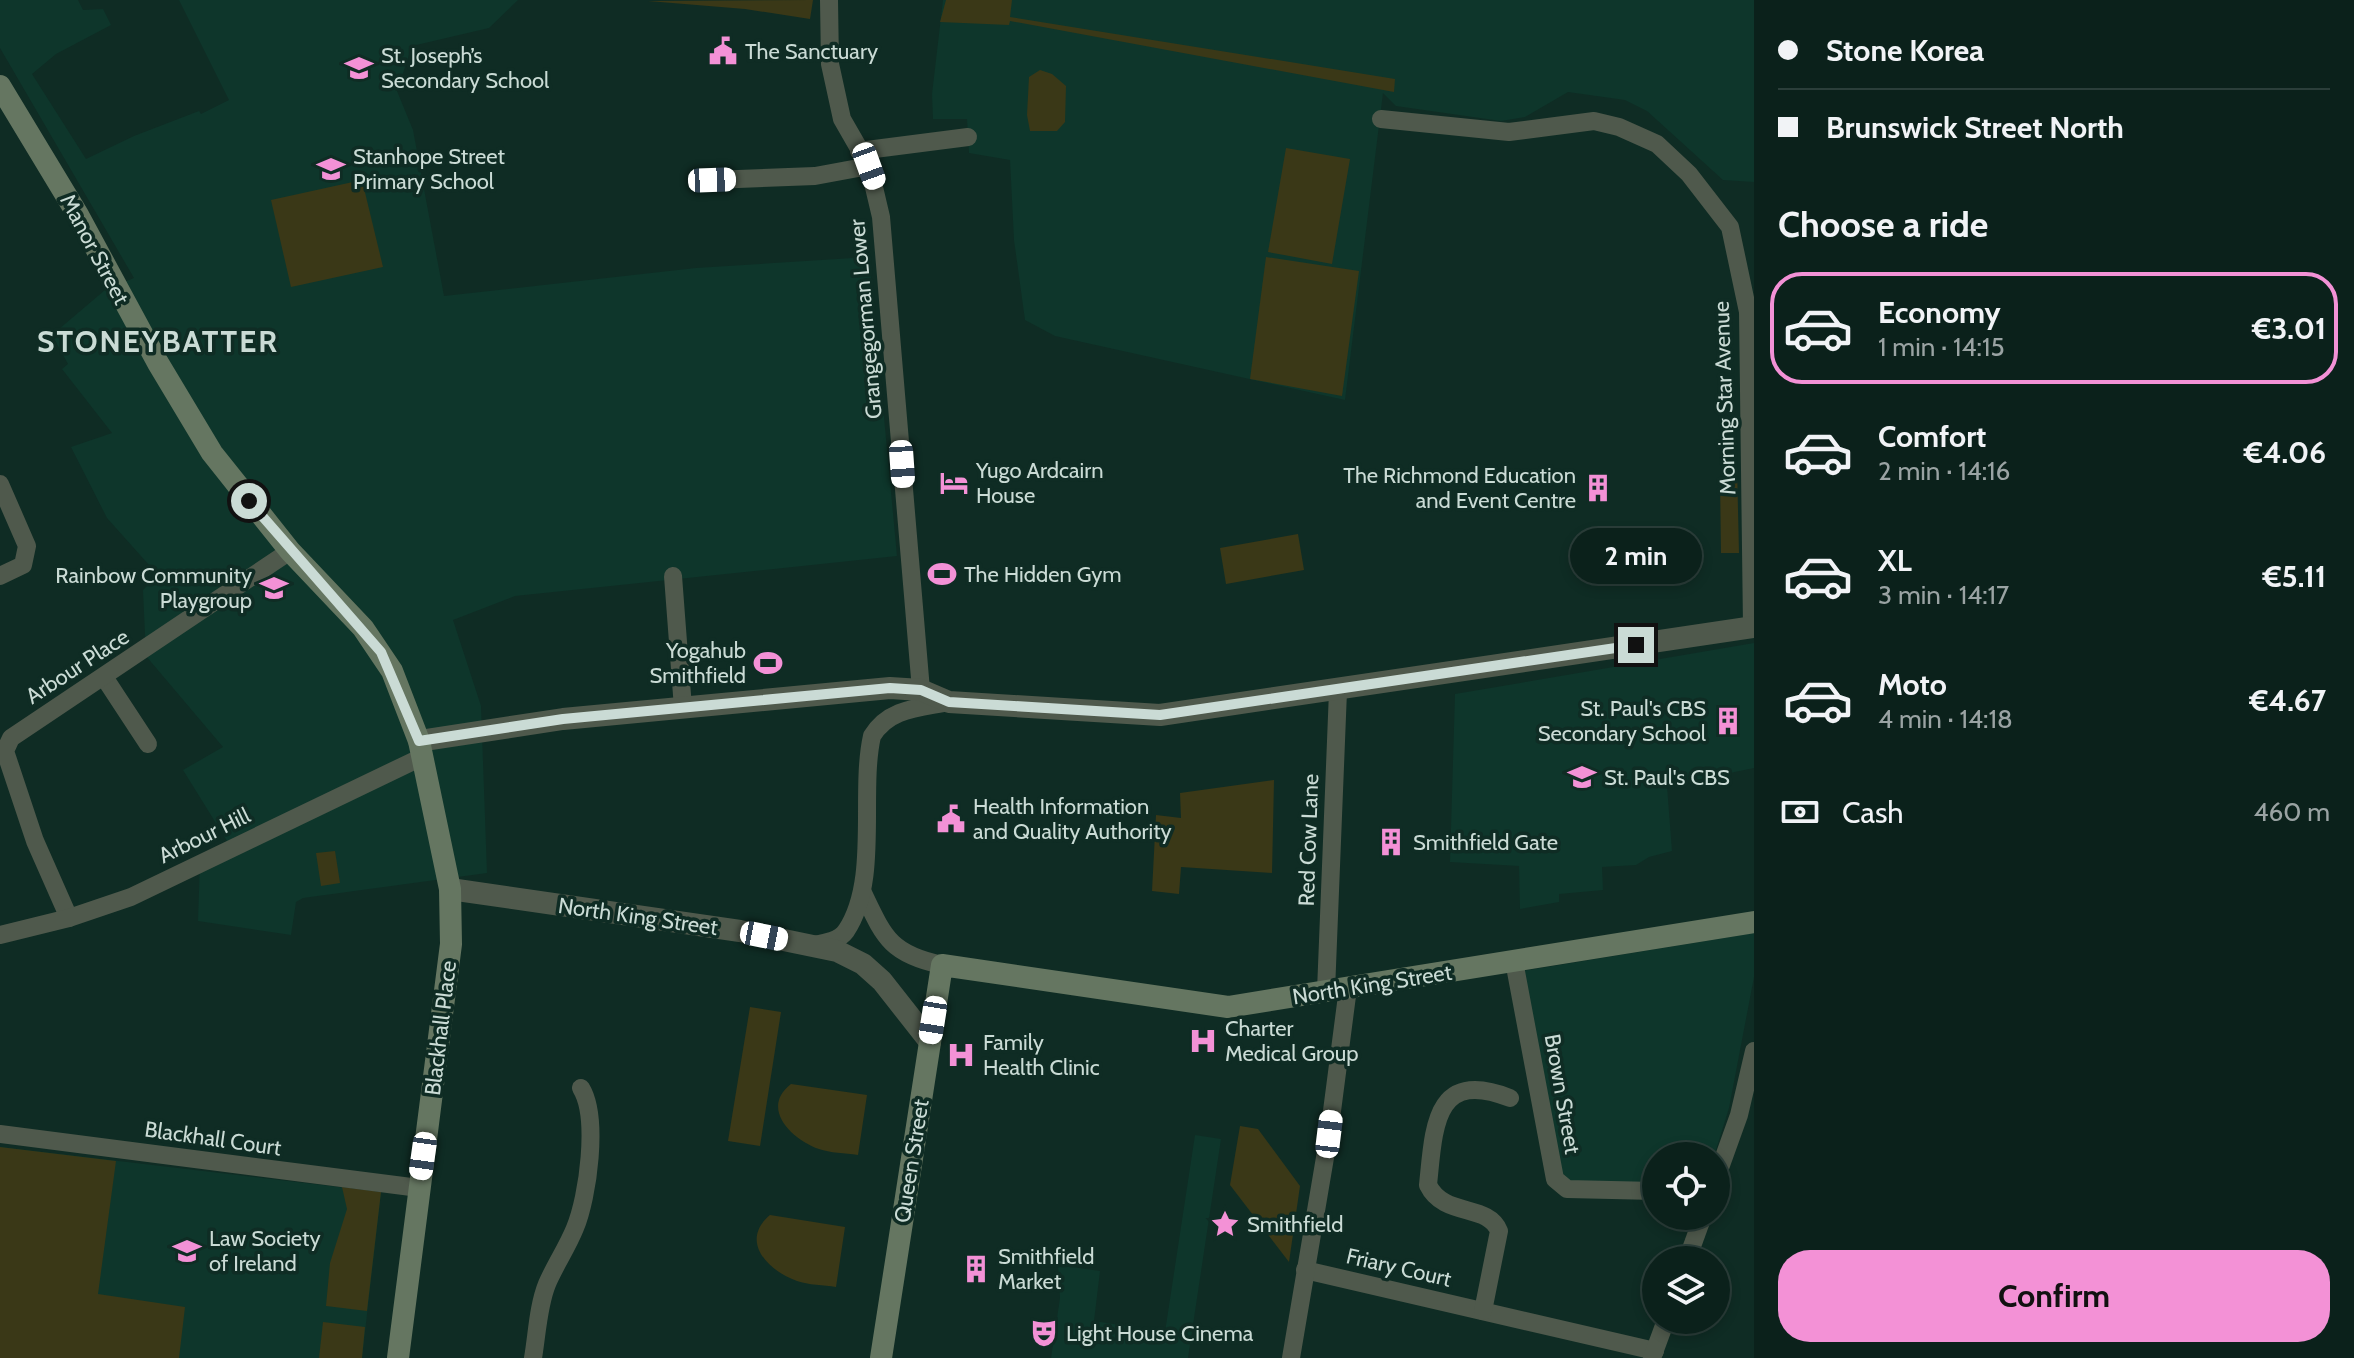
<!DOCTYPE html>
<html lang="en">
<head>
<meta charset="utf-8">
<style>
	body { margin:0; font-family:Cabin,sans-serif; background:#192e28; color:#f1f3f6; height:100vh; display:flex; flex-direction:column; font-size:30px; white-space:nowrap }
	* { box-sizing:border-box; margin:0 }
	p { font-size:26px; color:#9aa3a3 }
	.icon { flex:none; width:44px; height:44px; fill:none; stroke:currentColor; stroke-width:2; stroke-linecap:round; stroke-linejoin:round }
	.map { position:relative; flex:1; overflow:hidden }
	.panel { display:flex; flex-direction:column; background:#0b211b; width:600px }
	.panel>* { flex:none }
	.banner { display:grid; align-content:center; height:176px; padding:0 24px; background:#0b211b }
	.buttons { position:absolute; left:1642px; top:1142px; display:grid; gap:16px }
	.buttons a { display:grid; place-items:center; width:88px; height:88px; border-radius:50%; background:#0b211b; box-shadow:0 4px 12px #0003,0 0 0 2px #2b3e3a; font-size:40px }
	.end { position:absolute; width:36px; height:36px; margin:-18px; border:10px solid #cadbd5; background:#111; box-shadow:0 0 0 4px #111 }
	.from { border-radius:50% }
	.bubble { position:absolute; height:56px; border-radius:28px; background:#0b211b; box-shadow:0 4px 12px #0003,0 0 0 2px #2b3e3a; font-size:26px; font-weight:700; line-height:56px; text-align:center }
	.car { position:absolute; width:24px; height:48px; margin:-24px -12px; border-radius:10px; box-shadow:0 0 6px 2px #0007; background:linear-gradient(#fff 24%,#345 0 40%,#fff 0 76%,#345 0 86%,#fff 0) }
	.banner b { display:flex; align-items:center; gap:28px; height:76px; font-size:30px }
	.banner b+b { border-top:2px solid #2b3e3a }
	.banner i { width:20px; height:20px; background:#f1f3f6 }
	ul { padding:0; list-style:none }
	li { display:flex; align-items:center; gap:24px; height:112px; margin:0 16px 12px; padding:0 8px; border:4px solid transparent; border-radius:32px }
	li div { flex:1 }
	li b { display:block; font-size:30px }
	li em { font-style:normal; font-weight:700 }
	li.on { border-color:#f391d6 }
	li>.icon { width:72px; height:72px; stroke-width:1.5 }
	h2 { padding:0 24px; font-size:36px; line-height:96px }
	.pay { display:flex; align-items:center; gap:20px; height:88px; padding:0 24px; font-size:30px }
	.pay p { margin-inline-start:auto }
	.action { display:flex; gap:16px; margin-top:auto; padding:16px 24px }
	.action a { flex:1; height:92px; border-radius:32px; background:#f391d6; color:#111; font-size:32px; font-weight:700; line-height:92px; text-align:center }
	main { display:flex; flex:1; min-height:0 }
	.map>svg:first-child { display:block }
	.built { fill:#0e362b }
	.green { fill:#3a3817 }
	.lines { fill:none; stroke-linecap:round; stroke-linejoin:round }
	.minor { stroke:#4f594c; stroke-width:18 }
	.tertiary { stroke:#4f594c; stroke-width:22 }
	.secondary { stroke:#657661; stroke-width:22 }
	.route { stroke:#cadbd5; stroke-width:10 }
	.labels { text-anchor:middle; stroke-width:7; stroke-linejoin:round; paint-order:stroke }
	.poi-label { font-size:22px; fill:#cadbd5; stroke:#0f2c24; text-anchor:start }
	.street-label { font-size:22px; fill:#cadbd5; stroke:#0f2c24 }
	.district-label { font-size:30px; font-weight:bold; letter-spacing:2px; fill:#cadbd5; stroke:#0f2c24 }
</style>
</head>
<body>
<main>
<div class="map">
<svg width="1754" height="1358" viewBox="0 0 1754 1358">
	<rect width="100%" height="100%" fill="#0f2c24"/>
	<g class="built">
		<path d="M0,0h78l5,10 20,-1 8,16 -55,29 -24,20 54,85 48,-23 65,-25 2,3 28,-14 -50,-100h339l-29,28 -77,18 -15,45 16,39 31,166 252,-28 173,-11 28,299 -382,40 -62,24 28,86 6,167 -184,25 -7,4 -5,33 -93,-14 2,-60 27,-20 -44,-71 40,-23 -77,-91 -3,-66 15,-15 -51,-57 -36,-71 41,-14 -50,-64 6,-5 -16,-29 53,-45 29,-12 -134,-230z"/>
		<path d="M943,0h811v182l-31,-2 -76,-69 -22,-11 -57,-8 -43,25 -24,4 -105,-15 -13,-13 -38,307 -290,-64 -30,-16 -11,-80 -4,-80 -41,-7 -2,-34h-34l-1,-25z"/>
		<path d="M1754,643v125l-87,18 5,65 -23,6 -13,8 -34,2 1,23 -44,4v8l-39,7 -1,-43 -69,-4 5,-168z"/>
		<path d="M1754,933v44l-25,131 -15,48h-58v31l-88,-3 -11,-13 -35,-200z"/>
		<path d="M1195,1135l26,4 -33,219h-137l9,-60 -2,-33 42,6 -6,50 71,11z"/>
		<path d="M0,1147l381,45 -19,166h-362z"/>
	</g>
	<g class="green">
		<path d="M813,0l-3,19 -65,-10 -97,-8z"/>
		<path d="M946,0h66l-2,17 385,62 -1,13 -384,-71 -1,4 -69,-3z"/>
		<path d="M1040,70l12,4 14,12 -1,36 -8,9h-27l-3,-16 2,-38z"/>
		<path d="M1286,148l64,11 -18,105 -64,-12z"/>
		<path d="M362,180l21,87 -92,20 -20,-87z"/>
		<path d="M1266,257l93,14 -17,125 -92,-17z"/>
		<path d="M1737,467l2,86h-18l-1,-75h6v-10z"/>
		<path d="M1298,534l6,36 -78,14 -6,-36z"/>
		<path d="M1274,780l-2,93 -91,-6 -2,27 -27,-3 4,-76 25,3 -1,-25z"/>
		<path d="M335,851l5,32 -19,3 -5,-33z"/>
		<path d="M750,1007l31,5 -21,134 -32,-5z"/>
		<path d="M791,1084l76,11 -9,60c-13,-2 -28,-2 -39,-6 -28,-10 -59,-41 -28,-65z"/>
		<path d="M1240,1126l18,3 42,57 -11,76 -59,-77z"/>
		<path d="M0,1147l116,14 -18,133 87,13 -6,51h-179z"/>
		<path d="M342,1187l39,5 -14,119 -41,-5 4,-43 17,-54z"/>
		<path d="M770,1215l75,12 -9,60c-12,-2 -28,-2 -39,-6 -29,-10 -58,-40 -27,-66z"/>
		<path d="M323,1322l42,5 -3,31h-43z"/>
	</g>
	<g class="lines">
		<g class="minor">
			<path d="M829,0l1,64 12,55 27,47 12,51 40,473"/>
			<path d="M1381,119l128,13 85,-11 25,6 38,17 32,30 41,53 18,85 4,315"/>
			<path d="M859,151l109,-14"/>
			<path d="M712,180l103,-4 54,-10"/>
			<path d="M0,484l27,62 -4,19 -23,11"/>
			<path d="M673,576l10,132"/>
			<path d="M104,677l44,67"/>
			<path d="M863,893c21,44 27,61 79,72"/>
			<path d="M69,918l-34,-77 -30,-90 6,-13 279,-187"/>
			<path d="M0,935l69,-17 62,-21 291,-140"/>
			<path d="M813,945c12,-2 26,-4 33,-14 34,-51 13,-137 26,-195 17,-28 47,-28 77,-34"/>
			<path d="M1514,961l41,218 12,10 89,2"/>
			<path d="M1326,991l12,-300"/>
			<path d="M0,1134l419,54"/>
			<path d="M1716,1179l23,-64 15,-64"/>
			<path d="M1687,1260l16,-44"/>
			<path d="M1305,1270l350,81"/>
			<path d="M1483,1311l16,-80c-11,-28 -55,-13 -71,-46 6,-58 6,-117 82,-87"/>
			<path d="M533,1358c4,-23 5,-52 14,-74 8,-19 20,-36 28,-56 13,-31 24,-111 6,-140"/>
			<path d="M1291,1358l38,-224 19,-146"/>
			<path d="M1652,1358l14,-38"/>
		</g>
		<g class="tertiary">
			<path d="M419,741l144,-22 327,-31 31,2 28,12 211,13 594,-88"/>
			<path d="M450,889l290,42 97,20 26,13 19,17 48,61"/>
		</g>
		<g class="secondary">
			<path d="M0,86l78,129 80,148 54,90 78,98 73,77 29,43 27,70 31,148 1,55 -53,414"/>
			<path d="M881,1358l61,-393 286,42 526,-85"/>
		</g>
	</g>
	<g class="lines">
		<path class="route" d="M249,501l132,151 38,89 144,-22 327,-31 31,2 28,12 211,13 476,-70"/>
	</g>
	<defs>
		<symbol id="civic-bare" viewBox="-9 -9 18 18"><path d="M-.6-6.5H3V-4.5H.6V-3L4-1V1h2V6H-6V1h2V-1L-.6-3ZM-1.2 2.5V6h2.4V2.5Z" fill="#f391d6" stroke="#0f2c24" stroke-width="2.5" paint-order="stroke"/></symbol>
		<symbol id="school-bare" viewBox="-9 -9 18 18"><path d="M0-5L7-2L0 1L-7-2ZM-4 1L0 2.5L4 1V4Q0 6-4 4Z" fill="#f391d6" stroke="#0f2c24" stroke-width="2.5" paint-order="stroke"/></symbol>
		<symbol id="hotel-bare" viewBox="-9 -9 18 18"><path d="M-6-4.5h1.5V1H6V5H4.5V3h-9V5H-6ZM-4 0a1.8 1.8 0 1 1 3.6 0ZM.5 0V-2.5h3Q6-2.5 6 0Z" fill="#f391d6" stroke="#0f2c24" stroke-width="2.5" paint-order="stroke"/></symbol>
		<symbol id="building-bare" viewBox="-9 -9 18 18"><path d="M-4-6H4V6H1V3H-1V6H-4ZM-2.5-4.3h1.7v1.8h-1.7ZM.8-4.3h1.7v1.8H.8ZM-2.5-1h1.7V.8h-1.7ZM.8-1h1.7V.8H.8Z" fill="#f391d6" stroke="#0f2c24" stroke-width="2.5" paint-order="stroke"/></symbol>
		<symbol id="stadium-bare" viewBox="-9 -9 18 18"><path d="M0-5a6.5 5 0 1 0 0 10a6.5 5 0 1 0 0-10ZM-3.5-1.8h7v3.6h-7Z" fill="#f391d6" stroke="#0f2c24" stroke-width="2.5" paint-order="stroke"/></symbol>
		<symbol id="hospital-bare" viewBox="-9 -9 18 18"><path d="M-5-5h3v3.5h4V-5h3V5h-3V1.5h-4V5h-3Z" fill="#f391d6" stroke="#0f2c24" stroke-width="2.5" paint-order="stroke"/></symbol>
		<symbol id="sight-bare" viewBox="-9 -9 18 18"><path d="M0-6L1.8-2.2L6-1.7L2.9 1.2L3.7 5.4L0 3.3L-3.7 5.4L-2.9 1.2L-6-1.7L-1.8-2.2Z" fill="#f391d6" stroke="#0f2c24" stroke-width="2.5" paint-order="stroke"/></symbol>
		<symbol id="university-bare" viewBox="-9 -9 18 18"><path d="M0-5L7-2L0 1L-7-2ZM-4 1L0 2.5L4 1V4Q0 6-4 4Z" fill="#f391d6" stroke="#0f2c24" stroke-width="2.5" paint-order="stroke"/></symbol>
		<symbol id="theatre-bare" viewBox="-9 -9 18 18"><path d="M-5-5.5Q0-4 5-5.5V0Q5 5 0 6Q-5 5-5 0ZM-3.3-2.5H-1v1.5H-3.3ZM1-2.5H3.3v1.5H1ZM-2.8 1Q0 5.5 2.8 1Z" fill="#f391d6" stroke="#0f2c24" stroke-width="2.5" paint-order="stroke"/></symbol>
	</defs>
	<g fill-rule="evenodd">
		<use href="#civic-bare" x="703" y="31" width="40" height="40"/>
		<use href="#school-bare" x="339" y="48" width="40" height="40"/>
		<use href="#school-bare" x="311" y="149" width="40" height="40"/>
		<use href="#hotel-bare" x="934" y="463" width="40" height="40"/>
		<use href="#building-bare" x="1578" y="468" width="40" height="40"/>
		<use href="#stadium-bare" x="922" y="554" width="40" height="40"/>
		<use href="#school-bare" x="254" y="568" width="40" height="40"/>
		<use href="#stadium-bare" x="748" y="643" width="40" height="40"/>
		<use href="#building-bare" x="1708" y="701" width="40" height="40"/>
		<use href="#school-bare" x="1562" y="757" width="40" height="40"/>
		<use href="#civic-bare" x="931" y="799" width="40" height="40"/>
		<use href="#building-bare" x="1371" y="822" width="40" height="40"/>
		<use href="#hospital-bare" x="1183" y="1021" width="40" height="40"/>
		<use href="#hospital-bare" x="941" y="1035" width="40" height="40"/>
		<use href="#sight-bare" x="1205" y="1204" width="40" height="40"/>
		<use href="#university-bare" x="167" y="1231" width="40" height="40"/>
		<use href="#building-bare" x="956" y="1249" width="40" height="40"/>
		<use href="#theatre-bare" x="1024" y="1313" width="40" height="40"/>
	</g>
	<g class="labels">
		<g class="poi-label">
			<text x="745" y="59">The Sanctuary</text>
			<text x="381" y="63">St. Joseph’s<tspan x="381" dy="25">Secondary School</tspan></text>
			<text x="353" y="164">Stanhope Street<tspan x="353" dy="25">Primary School</tspan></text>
			<text x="976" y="478">Yugo Ardcairn<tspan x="976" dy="25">House</tspan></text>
			<text x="1576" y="483" text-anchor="end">The Richmond Education<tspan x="1576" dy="25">and Event Centre</tspan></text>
			<text x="964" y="582">The Hidden Gym</text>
			<text x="252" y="583" text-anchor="end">Rainbow Community<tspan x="252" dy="25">Playgroup</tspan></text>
			<text x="746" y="658" text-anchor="end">Yogahub<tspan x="746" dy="25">Smithfield</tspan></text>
			<text x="1706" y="716" text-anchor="end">St. Paul's CBS<tspan x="1706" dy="25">Secondary School</tspan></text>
			<text x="1604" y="785">St. Paul's CBS</text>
			<text x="973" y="814">Health Information<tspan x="973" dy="25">and Quality Authority</tspan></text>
			<text x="1413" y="850">Smithfield Gate</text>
			<text x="1225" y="1036">Charter<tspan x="1225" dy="25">Medical Group</tspan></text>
			<text x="983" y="1050">Family<tspan x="983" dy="25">Health Clinic</tspan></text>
			<text x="1247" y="1232">Smithfield</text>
			<text x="209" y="1246">Law Society<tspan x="209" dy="25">of Ireland</tspan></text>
			<text x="998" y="1264">Smithfield<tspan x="998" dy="25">Market</tspan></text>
			<text x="1066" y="1341">Light House Cinema</text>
		</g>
		<g class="street-label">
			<text transform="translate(95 249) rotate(62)" y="8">Manor Street</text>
			<text transform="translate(865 319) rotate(-95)" y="8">Grangegorman Lower</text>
			<text transform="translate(1724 398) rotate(-92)" y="8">Morning Star Avenue</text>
			<text transform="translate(77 666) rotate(-33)" y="8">Arbour Place</text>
			<text transform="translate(204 835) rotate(-26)" y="8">Arbour Hill</text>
			<text transform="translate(1308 840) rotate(-88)" y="8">Red Cow Lane</text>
			<text transform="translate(638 916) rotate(8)" y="8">North King Street</text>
			<text transform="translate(1372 984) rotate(-9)" y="8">North King Street</text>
			<text transform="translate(440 1028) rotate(-83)" y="8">Blackhall Place</text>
			<text transform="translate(1563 1094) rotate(80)" y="8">Brown Street</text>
			<text transform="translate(213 1138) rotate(8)" y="8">Blackhall Court</text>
			<text transform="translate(911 1161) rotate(-81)" y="8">Queen Street</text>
			<text transform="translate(1399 1267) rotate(13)" y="8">Friary Court</text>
		</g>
		<g class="district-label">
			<text x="158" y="352">STONEYBATTER</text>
		</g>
	</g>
</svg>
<div class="buttons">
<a><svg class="icon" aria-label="locate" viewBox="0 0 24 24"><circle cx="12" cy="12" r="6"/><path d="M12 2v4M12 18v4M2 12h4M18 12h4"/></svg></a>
<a><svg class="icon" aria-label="layers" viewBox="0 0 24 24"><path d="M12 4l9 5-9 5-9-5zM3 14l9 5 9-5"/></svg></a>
</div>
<i class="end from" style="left:249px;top:501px"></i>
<i class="end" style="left:1636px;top:645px"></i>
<div class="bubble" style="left:1570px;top:528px;width:132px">2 min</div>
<i class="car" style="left:869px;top:166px;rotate:160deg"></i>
<i class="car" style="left:712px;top:180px;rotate:88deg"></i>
<i class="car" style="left:902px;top:464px;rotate:176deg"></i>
<i class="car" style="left:764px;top:936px;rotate:101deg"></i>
<i class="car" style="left:933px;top:1020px;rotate:189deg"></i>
<i class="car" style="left:1329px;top:1134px;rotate:7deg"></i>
<i class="car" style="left:423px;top:1156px;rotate:188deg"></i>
</div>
<section class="panel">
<div class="banner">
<b><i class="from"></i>Stone Korea</b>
<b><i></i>Brunswick Street North</b>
</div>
<h2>Choose a ride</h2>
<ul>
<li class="on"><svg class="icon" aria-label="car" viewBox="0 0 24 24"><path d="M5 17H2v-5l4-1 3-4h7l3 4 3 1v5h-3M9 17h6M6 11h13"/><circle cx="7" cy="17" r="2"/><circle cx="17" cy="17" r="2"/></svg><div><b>Economy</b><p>1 min · 14:15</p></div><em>€3.01</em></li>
<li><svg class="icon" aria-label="car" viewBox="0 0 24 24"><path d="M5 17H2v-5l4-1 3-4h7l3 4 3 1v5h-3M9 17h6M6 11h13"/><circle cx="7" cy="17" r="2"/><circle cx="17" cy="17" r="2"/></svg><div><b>Comfort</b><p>2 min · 14:16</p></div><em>€4.06</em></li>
<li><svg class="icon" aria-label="car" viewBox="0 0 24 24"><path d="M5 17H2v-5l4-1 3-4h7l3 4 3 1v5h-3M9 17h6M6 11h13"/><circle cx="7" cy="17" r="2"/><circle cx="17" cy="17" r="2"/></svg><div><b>XL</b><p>3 min · 14:17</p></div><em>€5.11</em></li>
<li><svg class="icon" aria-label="car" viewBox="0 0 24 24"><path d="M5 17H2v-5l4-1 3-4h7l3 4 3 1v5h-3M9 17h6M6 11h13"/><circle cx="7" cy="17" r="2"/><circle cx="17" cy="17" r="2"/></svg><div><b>Moto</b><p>4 min · 14:18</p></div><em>€4.67</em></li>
</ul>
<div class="pay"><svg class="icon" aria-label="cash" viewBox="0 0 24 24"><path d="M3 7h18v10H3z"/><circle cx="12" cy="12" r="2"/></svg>Cash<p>460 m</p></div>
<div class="action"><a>Confirm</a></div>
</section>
</main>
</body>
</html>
